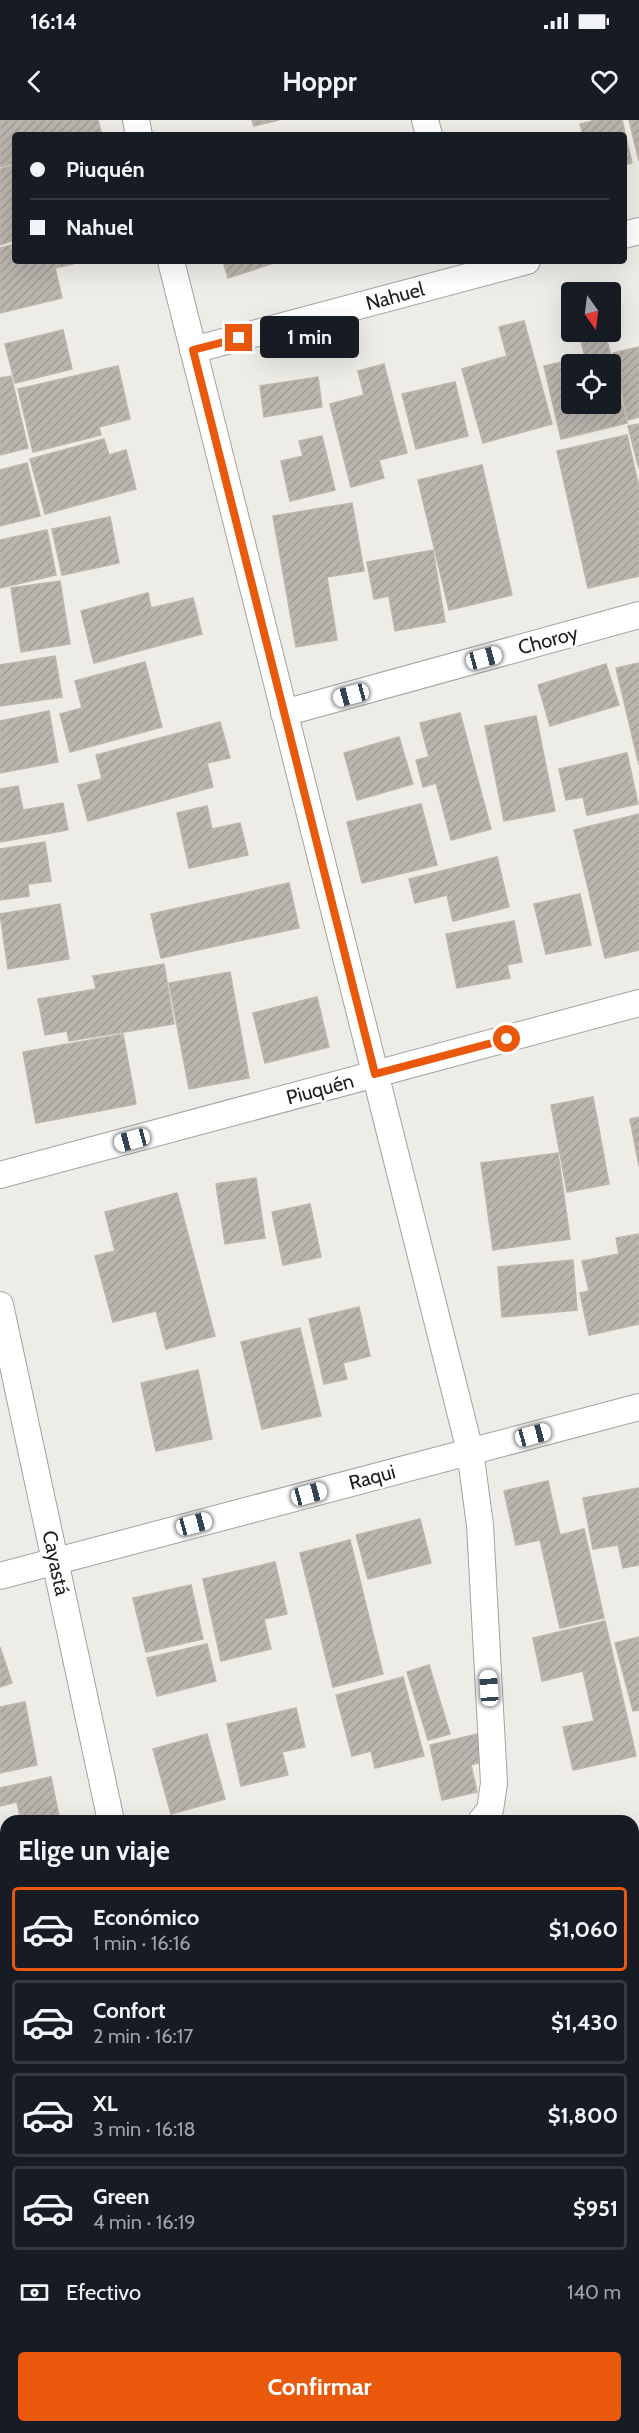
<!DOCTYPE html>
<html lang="es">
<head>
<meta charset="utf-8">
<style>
	body { margin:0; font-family:Cabin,sans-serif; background:#20242c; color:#f1f3f6; height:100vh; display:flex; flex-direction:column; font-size:22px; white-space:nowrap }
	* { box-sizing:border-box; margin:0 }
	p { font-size:20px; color:#9ea1a6 }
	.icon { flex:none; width:33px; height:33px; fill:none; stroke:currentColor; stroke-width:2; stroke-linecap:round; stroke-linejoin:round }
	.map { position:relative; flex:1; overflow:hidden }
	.panel { position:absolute; left:0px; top:1695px; width:639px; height:618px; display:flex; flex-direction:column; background:#171b24; border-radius:18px 18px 0 0; box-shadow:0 6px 24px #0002 }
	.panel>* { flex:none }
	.banner { position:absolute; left:12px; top:12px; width:615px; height:132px; border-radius:6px; box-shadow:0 6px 24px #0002; display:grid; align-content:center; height:132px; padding:0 18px; background:#171b24 }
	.needle { width:39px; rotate:166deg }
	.buttons { position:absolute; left:561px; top:162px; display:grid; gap:12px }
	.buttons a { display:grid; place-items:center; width:60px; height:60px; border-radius:6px; background:#171b24; box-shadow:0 6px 24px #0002; font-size:30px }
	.end { position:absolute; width:27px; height:27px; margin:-14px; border:8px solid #ea580c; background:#fff; box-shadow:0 0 0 3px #fff }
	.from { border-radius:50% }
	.bubble { position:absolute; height:42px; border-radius:6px; background:#171b24; box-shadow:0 6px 24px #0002; font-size:20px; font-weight:800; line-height:42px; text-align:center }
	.car { position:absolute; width:18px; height:36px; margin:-18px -9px; border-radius:8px; box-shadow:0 0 4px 2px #0007; background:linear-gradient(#fff 24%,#345 0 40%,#fff 0 76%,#345 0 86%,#fff 0) }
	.banner b { display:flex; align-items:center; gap:21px; height:57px; font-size:22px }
	.banner b+b { border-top:2px solid #363941 }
	.banner i { width:15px; height:15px; background:#f1f3f6 }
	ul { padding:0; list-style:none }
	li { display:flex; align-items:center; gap:18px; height:84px; margin:0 12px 9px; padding:0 6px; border:3px solid #363941; border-radius:6px }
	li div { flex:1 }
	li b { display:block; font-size:22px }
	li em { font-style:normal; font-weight:800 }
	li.on { border-color:#ea580c }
	li>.icon { width:54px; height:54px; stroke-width:1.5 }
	h2 { padding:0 18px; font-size:27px; line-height:72px }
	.pay { display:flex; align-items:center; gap:15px; height:66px; padding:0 18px; font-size:22px }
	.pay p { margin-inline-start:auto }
	.action { display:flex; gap:12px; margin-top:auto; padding:12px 18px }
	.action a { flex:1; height:69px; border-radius:6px; background:#ea580c; color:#fff; font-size:24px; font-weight:800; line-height:69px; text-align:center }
	.status { display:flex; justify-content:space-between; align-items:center; height:42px; padding:0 30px; background:#171b24; direction:ltr }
	.status svg { height:16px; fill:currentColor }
	header { display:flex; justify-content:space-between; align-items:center; height:78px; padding:0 18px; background:#171b24; font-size:27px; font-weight:800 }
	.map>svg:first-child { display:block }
	.pitch { fill:#8dd4c1 }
	.water { fill:url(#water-ripples) }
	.building { fill:url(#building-hatch); stroke:#beb5aa; stroke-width:1.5; fill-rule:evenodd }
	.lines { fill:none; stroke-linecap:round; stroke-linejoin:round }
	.lane-casing { stroke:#a2a2a2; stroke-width:28 }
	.lane { stroke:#fff; stroke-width:26 }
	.route { stroke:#ea580c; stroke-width:8 }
	.labels { text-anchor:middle; stroke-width:4.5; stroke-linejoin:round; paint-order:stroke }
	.street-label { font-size:20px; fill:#1e1e1e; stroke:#fff }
</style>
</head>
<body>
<div class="status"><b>16:14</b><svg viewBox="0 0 49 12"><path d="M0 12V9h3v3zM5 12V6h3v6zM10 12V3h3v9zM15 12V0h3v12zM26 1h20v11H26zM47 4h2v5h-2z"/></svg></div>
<header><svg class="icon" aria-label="back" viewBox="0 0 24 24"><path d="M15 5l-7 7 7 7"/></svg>Hoppr<svg class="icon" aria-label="heart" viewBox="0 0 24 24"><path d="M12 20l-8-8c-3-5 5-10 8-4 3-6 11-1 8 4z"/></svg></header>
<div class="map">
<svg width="639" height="2313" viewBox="0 0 639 2313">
	<defs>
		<pattern id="water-ripples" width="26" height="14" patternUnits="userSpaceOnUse" patternTransform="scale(1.5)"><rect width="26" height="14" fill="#abc8d6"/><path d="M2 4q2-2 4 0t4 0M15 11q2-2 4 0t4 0" fill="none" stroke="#93abb7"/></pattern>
		<pattern id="building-hatch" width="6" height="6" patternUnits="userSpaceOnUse" patternTransform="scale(1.5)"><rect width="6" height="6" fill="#bbb5af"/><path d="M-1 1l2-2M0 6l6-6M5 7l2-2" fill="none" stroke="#a09b96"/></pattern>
	</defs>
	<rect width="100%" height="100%" fill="#eeece6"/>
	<path class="pitch" d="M0,2246l6,19v42h14l2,6h-22z"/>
	<g class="water">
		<path d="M639,1949v198l-6,3v-144z"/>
		<path d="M199,2307h135l-12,6h-132z"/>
	</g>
	<g class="building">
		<path d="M0,0h98l4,15h-87v28l-15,4z"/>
		<path d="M252,0h27l-25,6z"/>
		<path d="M596,0h26l10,43 -8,2v-30h-41l-3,-11z"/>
		<path d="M629,0h10v41z"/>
		<path d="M15,45v75l-15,5v-76z"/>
		<path d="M15,124v17h57l1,3 -18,4 7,30 -62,15v-65z"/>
		<path d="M223,141h57l-52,17z"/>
		<path d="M524,201l28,103 -69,19 -21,-74 45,-13 -8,-29z"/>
		<path d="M63,210l9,39 -57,14 -10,-39z"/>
		<path d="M579,212h26l22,91 -66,16 -17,-73 41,-9zM572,244h38v40h-38z"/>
		<path d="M639,227v70l-11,3 -15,-67z"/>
		<path d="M384,244l23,89 -28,7 5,18 -33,9 -21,-83 34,-9 -6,-24z"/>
		<path d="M118,246l12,53 -31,8 2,8 -68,17 -15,-63z"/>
		<path d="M11,256l17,72 -28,7v-77z"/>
		<path d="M318,257l4,30 -58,10 -4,-31z"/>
		<path d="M455,262l13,54 -52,13 -14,-55z"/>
		<path d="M639,304v45l-11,-43z"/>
		<path d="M627,315l12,52v89l-51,12 -31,-137z"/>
		<path d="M322,316l13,54 -45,11 -9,-40 22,-5 -4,-15z"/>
		<path d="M104,319l5,16 17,-5 10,39 -91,25 -15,-55z"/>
		<path d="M27,343l13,53 -40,10v-56z"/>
		<path d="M482,345l30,130 -63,15 -31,-130z"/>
		<path d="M352,383l12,68 -37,6 10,63 -41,7 -23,-131z"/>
		<path d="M110,397l9,46 -57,12 -10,-46z"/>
		<path d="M47,410l9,45 -56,13v-48z"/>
		<path d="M433,430l12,72 -50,9 -6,-35 -15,3 -7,-37z"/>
		<path d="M60,461l10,63 -49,8 -10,-64z"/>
		<path d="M148,473l3,15 42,-10 9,36 -108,29 -13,-52z"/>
		<path d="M55,536l7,41 -62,9v-41z"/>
		<path d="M145,542l17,65 -92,25 -10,-38 22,-6 -7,-27z"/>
		<path d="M639,543v102l-23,-97z"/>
		<path d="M606,544l13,41 -69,21 -12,-41z"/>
		<path d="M49,591l9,51 -58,11v-52z"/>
		<path d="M460,593l31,116 -40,11 -15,-57 -13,4 -7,-27 13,-3 -9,-34z"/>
		<path d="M536,596l19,95 -51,10 -19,-95z"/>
		<path d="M220,602l10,36 -23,5 6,24 -125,34 -10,-36 24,-6 -6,-24z"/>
		<path d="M399,617l14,47 -56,16 -13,-47z"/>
		<path d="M627,633l11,51 -51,11 -4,-18 -17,3 -7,-31z"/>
		<path d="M18,666l5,24 40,-7 5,27 -68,12v-53z"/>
		<path d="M421,684l16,61 -75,18 -15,-61z"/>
		<path d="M207,686l5,23 28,-6 8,32 -59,13 -12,-55z"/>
		<path d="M639,694v136l-34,8 -31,-128z"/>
		<path d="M45,722l6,39 -23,3 1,12 -29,4v-51z"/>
		<path d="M497,737l12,50 -56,14 -6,-26 -32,8 -6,-24z"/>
		<path d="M289,763l10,45 -138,30 -10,-44z"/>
		<path d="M580,774l11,51 -45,9 -12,-50z"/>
		<path d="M60,784l9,55 -61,10 -8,-55z"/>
		<path d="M514,801l8,41 -15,3 3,13 -53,10 -11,-54z"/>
		<path d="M164,844l10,60 -105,17 -2,-10 -22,4 -7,-36 58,-10 -3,-13z"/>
		<path d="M230,852l19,106 -60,11 -20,-106z"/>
		<path d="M317,877l12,50 -64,16 -12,-50z"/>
		<path d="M123,914l13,70 -100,19 -13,-71z"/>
		<path d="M593,977l16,87 -42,8 -16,-87z"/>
		<path d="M639,997v49l-9,-47z"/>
		<path d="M558,1033l12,86 -77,11 -12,-87z"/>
		<path d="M256,1058l9,60 -40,6 -9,-60z"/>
		<path d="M177,1073l38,143 -49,13 -10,-38 -43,11 -18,-66 20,-5 -10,-39z"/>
		<path d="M310,1084l11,53 -38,8 -11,-53z"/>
		<path d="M639,1114v90l-50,11 -9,-42 9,-2 -7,-30 37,-7 -3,-16z"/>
		<path d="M573,1140l4,50 -75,7 -4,-50z"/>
		<path d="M359,1187l11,49 -27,7 4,16 -23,5 -15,-65z"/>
		<path d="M300,1208l21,88 -59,13 -21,-87z"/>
		<path d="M198,1250l14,69 -56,12 -15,-68z"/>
		<path d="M548,1361l12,54 24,-6 20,89 -44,10 -20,-88 -24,5 -12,-54z"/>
		<path d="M639,1368v77l-16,3 -5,-23 -25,4 -10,-51z"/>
		<path d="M420,1399l11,44 -63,16 -12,-44z"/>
		<path d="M350,1420l33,134 -50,13 -33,-134z"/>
		<path d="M275,1442l12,52 -23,5 7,30 -50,12 -18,-82z"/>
		<path d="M191,1465l12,54 -57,13 -13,-54z"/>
		<path d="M605,1501l31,135 -63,14 -10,-43 31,-6 -11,-50 -41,10 -9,-43z"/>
		<path d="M639,1517v73l-6,1 -18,-68z"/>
		<path d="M207,1524l9,37 -59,15 -10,-38z"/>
		<path d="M0,1527l12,36 -12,4z"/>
		<path d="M429,1545l21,69 -22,6 -21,-68z"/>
		<path d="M403,1557l21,79 -49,12 -4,-17 -19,5 -16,-61z"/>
		<path d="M25,1582l12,63 -37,8v-66z"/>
		<path d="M296,1588l9,39 -23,5 6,23 -47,11 -14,-62z"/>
		<path d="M482,1613l7,27 -18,5 6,27 -35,8 -12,-55z"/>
		<path d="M207,1614l18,65 -54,15 -18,-65z"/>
		<path d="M51,1657l9,44h-39l-4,-19 -17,4v-18z"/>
		<path d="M0,2046l6,39v20l-6,1z"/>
	</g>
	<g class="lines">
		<defs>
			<g id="lane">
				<path d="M136,0l3,15"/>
				<path d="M425,0l4,15"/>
				<path d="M624,115l15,-4"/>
				<path d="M171,141l299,1190 10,74 14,258 -4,27 -9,11"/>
				<path d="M193,230l334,-89"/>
				<path d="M284,593l355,-98"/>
				<path d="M0,1055l639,-172"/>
				<path d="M0,1185l111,516"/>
				<path d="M0,1456l639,-169"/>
				<path d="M0,1785l6,-1"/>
				<path d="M0,2156l6,-2"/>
			</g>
		</defs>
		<use href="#lane" class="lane-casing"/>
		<use href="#lane" class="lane"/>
	</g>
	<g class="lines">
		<path class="route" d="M239,218l-46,12 182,724 132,-35"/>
	</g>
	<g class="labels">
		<g class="street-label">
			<text transform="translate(395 176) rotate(-15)" y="7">Nahuel</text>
			<text transform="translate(548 520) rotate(-15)" y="7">Choroy</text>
			<text transform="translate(320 969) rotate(-15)" y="7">Piuquén</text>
			<text transform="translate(372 1357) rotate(-15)" y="7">Raqui</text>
			<text transform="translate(56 1443) rotate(78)" y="7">Cayastá</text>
		</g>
	</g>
</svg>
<div class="buttons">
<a><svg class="needle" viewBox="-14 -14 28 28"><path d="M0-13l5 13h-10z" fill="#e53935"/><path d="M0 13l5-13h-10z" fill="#9ea1a6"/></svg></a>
<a><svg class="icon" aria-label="locate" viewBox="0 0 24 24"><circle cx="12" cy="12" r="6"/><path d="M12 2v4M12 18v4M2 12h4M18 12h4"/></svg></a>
</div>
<i class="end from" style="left:507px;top:919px"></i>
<i class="end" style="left:239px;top:218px"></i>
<div class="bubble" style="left:260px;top:196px;width:99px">1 min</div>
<i class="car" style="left:484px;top:538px;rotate:75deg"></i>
<i class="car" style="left:351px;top:575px;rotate:255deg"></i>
<i class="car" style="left:132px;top:1020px;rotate:255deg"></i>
<i class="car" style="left:533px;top:1315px;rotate:75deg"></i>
<i class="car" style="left:309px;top:1374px;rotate:75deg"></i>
<i class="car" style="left:194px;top:1404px;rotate:75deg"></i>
<i class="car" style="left:489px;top:1568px;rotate:356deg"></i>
<div class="banner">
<b><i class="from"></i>Piuquén</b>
<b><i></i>Nahuel</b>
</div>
<section class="panel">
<h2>Elige un viaje</h2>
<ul>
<li class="on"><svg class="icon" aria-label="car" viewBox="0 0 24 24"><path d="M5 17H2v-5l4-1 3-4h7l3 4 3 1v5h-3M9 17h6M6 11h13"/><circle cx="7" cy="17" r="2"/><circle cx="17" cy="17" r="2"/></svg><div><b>Económico</b><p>1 min · 16:16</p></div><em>$1,060</em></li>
<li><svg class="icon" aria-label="car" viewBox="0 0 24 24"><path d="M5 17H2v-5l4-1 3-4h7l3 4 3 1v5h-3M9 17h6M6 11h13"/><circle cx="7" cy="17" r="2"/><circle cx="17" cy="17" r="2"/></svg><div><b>Confort</b><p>2 min · 16:17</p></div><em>$1,430</em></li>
<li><svg class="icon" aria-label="car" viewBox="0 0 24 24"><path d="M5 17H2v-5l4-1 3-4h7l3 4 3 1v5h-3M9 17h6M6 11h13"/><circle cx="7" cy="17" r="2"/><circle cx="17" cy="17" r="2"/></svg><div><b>XL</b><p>3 min · 16:18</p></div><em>$1,800</em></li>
<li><svg class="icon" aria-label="car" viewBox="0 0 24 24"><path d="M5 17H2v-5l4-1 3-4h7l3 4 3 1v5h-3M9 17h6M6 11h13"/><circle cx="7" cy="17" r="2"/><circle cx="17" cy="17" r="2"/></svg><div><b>Green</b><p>4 min · 16:19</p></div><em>$951</em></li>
</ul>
<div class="pay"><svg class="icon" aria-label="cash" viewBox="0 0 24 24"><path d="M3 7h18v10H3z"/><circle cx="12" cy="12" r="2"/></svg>Efectivo<p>140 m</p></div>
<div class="action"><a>Confirmar</a></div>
</section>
</div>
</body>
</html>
